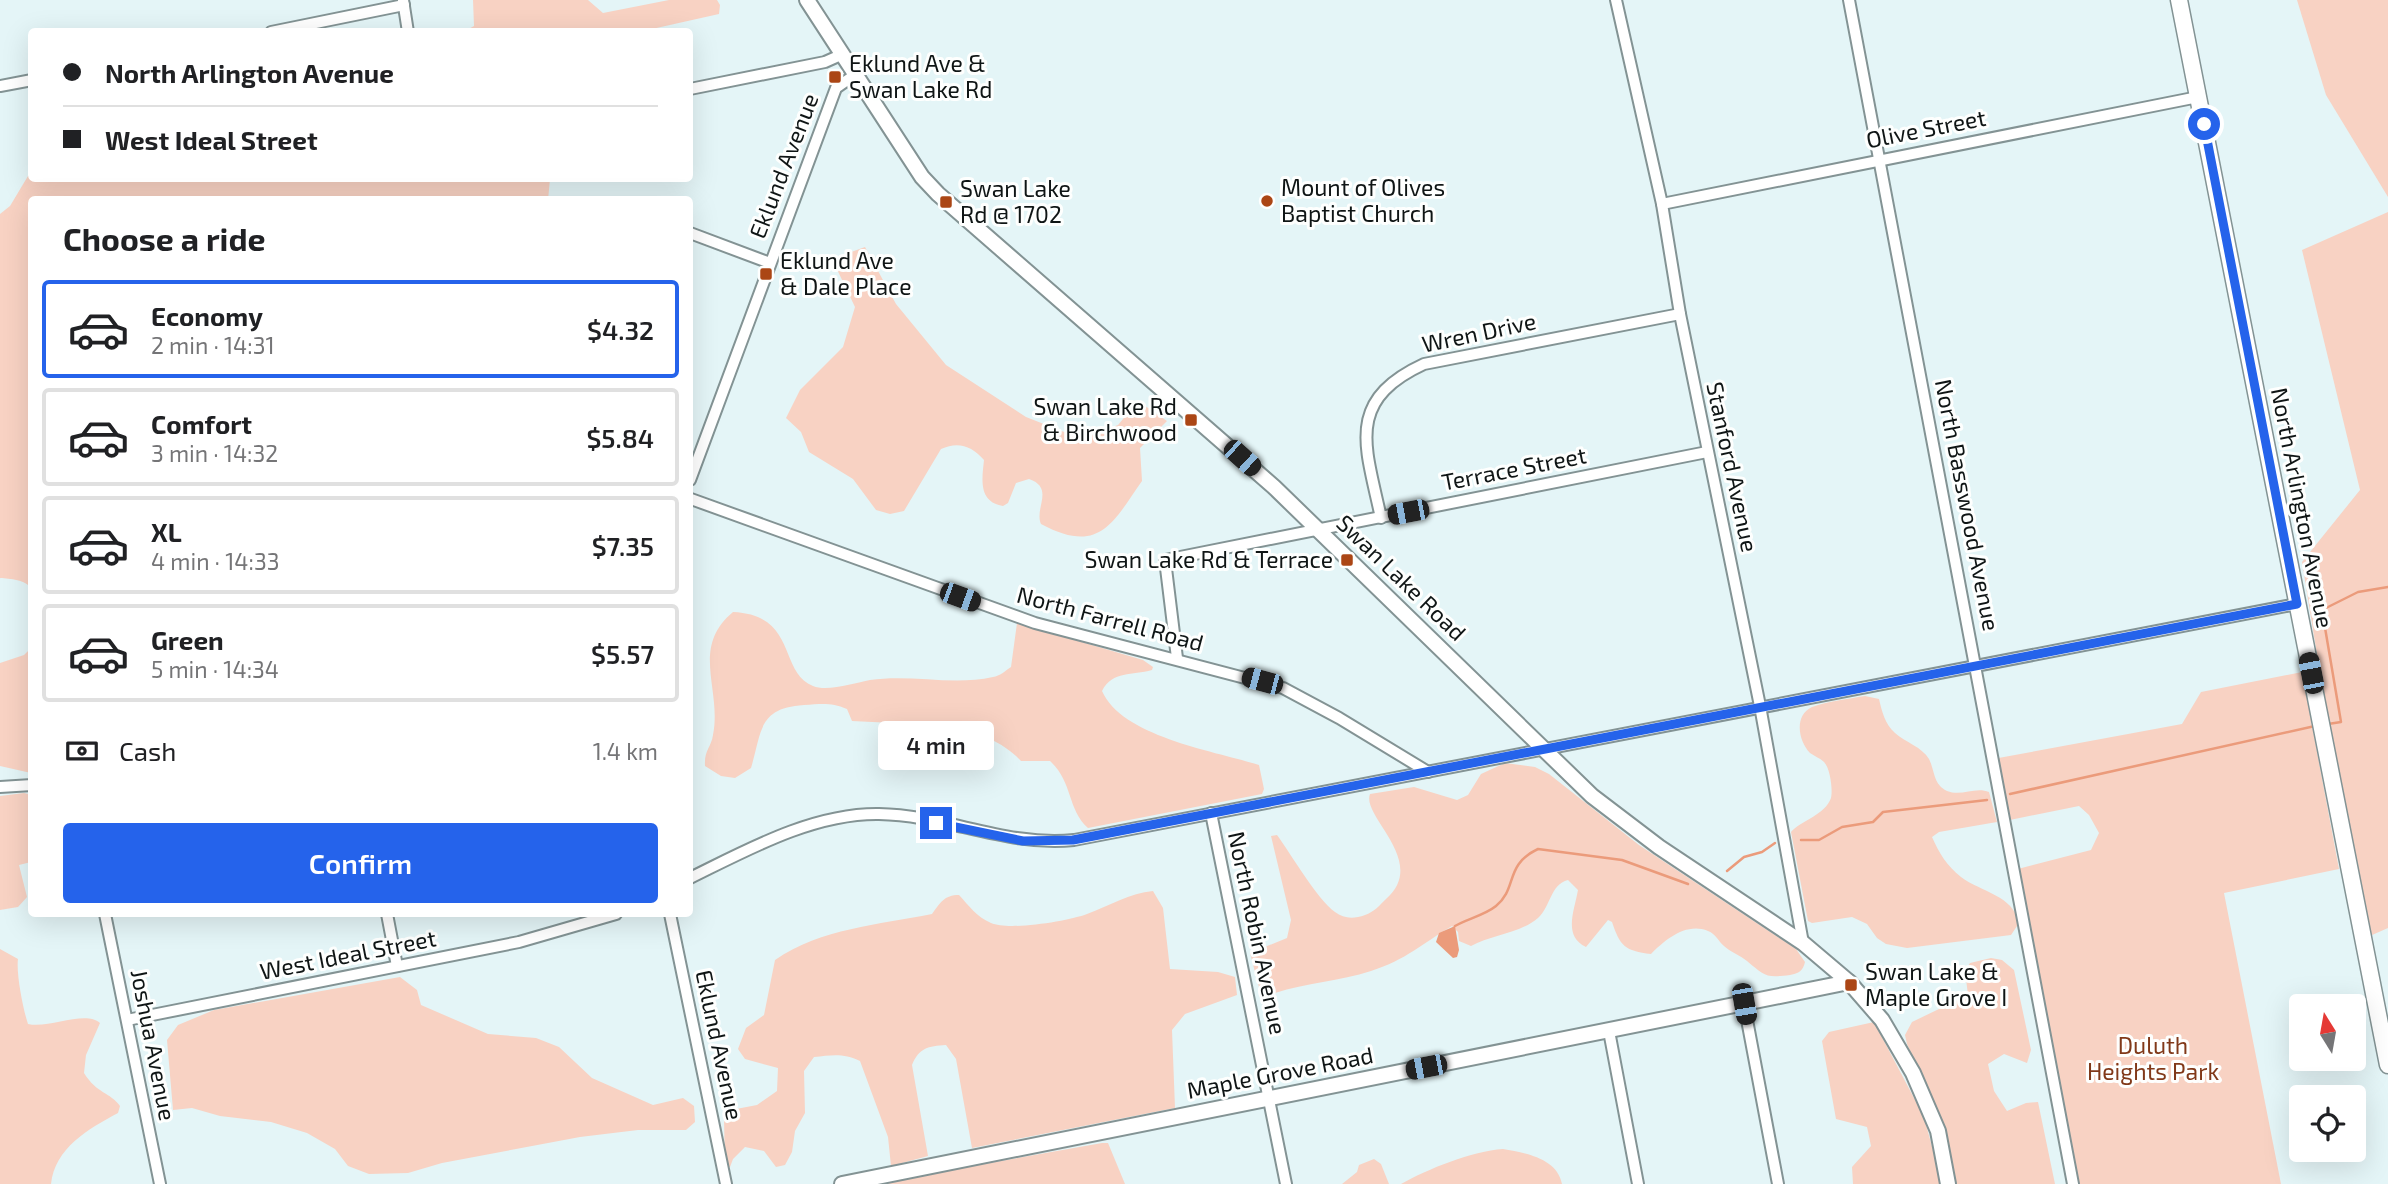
<!DOCTYPE html>
<html lang="en">
<head>
<meta charset="utf-8">
<style>
	body { margin:0; font-family:"Exo 2",sans-serif; background:#f6f6f6; color:#202124; height:100vh; display:flex; flex-direction:column; font-size:26px; white-space:nowrap }
	* { box-sizing:border-box; margin:0 }
	p { font-size:23px; color:#757577 }
	.icon { flex:none; width:38px; height:38px; fill:none; stroke:currentColor; stroke-width:2; stroke-linecap:round; stroke-linejoin:round }
	.map { position:relative; flex:1; overflow:hidden }
	.side { position:absolute; left:28px; top:196px; width:665px; height:721px; display:flex; flex-direction:column; background:#fff; border-radius:7px; box-shadow:0 7px 28px #0002 }
	.side>* { flex:none }
	.hud { position:absolute; left:28px; top:28px; width:665px; height:154px; border-radius:7px; box-shadow:0 7px 28px #0002; display:grid; align-content:center; height:154px; padding:0 35px; background:#fff }
	.needle { width:46px; rotate:349deg }
	.tools { position:absolute; left:2289px; top:994px; display:grid; gap:14px }
	.tools a { display:grid; place-items:center; width:77px; height:77px; border-radius:7px; background:#fff; box-shadow:0 7px 28px #0002; font-size:35px }
	.end { position:absolute; width:32px; height:32px; margin:-16px; border:9px solid #2563eb; background:#fff; box-shadow:0 0 0 4px #fff }
	.from { border-radius:50% }
	.bubble { position:absolute; height:49px; border-radius:7px; background:#fff; box-shadow:0 7px 28px #0002; font-size:23px; font-weight:600; line-height:49px; text-align:center }
	.car { position:absolute; width:21px; height:42px; margin:-21px -10px; border-radius:9px; box-shadow:0 0 5px 2px #0007; background:linear-gradient(#222 24%,#8ab4d8 0 40%,#222 0 76%,#8ab4d8 0 86%,#222 0) }
	.hud b { display:flex; align-items:center; gap:24px; height:66px; font-size:26px }
	.hud b+b { border-top:2px solid #e0e0e0 }
	.hud i { width:18px; height:18px; background:#202124 }
	ul { padding:0; list-style:none }
	li { display:flex; align-items:center; gap:21px; height:98px; margin:0 14px 10px; padding:0 21px; border:4px solid #e0e0e0; border-radius:7px }
	li div { flex:1 }
	li b { display:block; font-size:26px }
	li em { font-style:normal; font-weight:600 }
	li.active { border-color:#2563eb }
	li>.icon { width:63px; height:63px; stroke-width:1.5 }
	h2 { padding:0 35px; font-size:32px; line-height:84px }
	.pay { display:flex; align-items:center; gap:18px; height:77px; padding:0 35px; font-size:26px }
	.pay p { margin-inline-start:auto }
	.cta { display:flex; gap:14px; margin-top:auto; padding:14px 35px }
	.cta a { flex:1; height:80px; border-radius:7px; background:#2563eb; color:#fff; font-size:28px; font-weight:600; line-height:80px; text-align:center }
	.map>svg:first-child { display:block }
	.green { fill:#f8d2c3 }
	.water { fill:#eb9b7b }
	.lines { fill:none; stroke-linecap:round; stroke-linejoin:round }
	.stream { stroke:#eb9b7b; stroke-width:2.5 }
	.minor-casing { stroke:#839394; stroke-width:14 }
	.tertiary-casing { stroke:#839394; stroke-width:18 }
	.secondary-casing { stroke:#839394; stroke-width:19 }
	.minor { stroke:#fff; stroke-width:10 }
	.tertiary { stroke:#fff; stroke-width:14 }
	.secondary { stroke:#fff; stroke-width:16 }
	.route { stroke:#2563eb; stroke-width:9 }
	.poi-dot { fill:#ab4615; stroke:#fefffe; stroke-width:2.5 }
	.labels { text-anchor:middle; stroke-width:6; stroke-linejoin:round; paint-order:stroke }
	.poi-label { font-size:23px; fill:#0f1515; stroke:#fefffe; text-anchor:start }
	.street-label { font-size:23px; fill:#0f1515; stroke:#fefffe }
	.park-label { font-size:23px; fill:#813919; stroke:#fefffe }
</style>
</head>
<body>
<div class="map">
<svg width="2388" height="1184" viewBox="0 0 2388 1184">
	<rect width="100%" height="100%" fill="#e4f5f7"/>
	<g class="green">
		<path d="M473,0h115l15,13 66,-13h48l3,5 -1,9 -76,17h-178l9,-5z"/>
		<path d="M2297,0h91v197l-62,-102z"/>
		<path d="M31,171l1,7 518,1 -2,21h-516l-1,389c-5,-10 -21,-10 -31,-11v-364l10,-8z"/>
		<path d="M2388,212v716l-25,11 -61,-377 58,-72 -58,-240z"/>
		<path d="M865,247l31,57 50,61 80,52 56,22 36,-14 20,-24 29,20 -27,27 2,33c-30,43 -43,74 -101,43 -7,-16 14,-36 -12,-45l-13,4 -8,20 -5,3c-25,-4 -21,-27 -19,-46 -12,-14 -26,-19 -43,-11l-37,62 -14,3 -14,-4 -23,-31 -44,-27 -8,-20 -15,-14 14,-28 43,-43 12,-40 -23,-48z"/>
		<path d="M733,612c65,3 45,60 80,74 14,6 42,-3 57,-6 41,-6 83,6 123,-3 7,-1 12,-6 18,-10l6,-44 126,37 10,7 -1,3c-20,6 -39,0 -50,21 20,46 113,60 157,74l5,24 -2,5 -174,34c-21,-19 -15,-46 -38,-67h-29c-39,-43 -115,-36 -169,-40l-5,-12c-16,-7 -26,-5 -43,-4 -46,3 -42,26 -53,63l-16,10 -14,-2 -16,-10c-1,-16 6,-18 8,-31 9,-46 -23,-87 20,-123z"/>
		<path d="M31,648v-1v126l-31,-7v-103l24,-8z"/>
		<path d="M2302,672l37,197 -115,24 57,291h-208l-59,-314 77,-20 8,-17 -10,-18 -10,-9 -74,15 -12,-62 189,-35 19,-32z"/>
		<path d="M1865,696l14,3c3,13 6,25 16,34 10,9 27,14 34,26 6,12 4,25 18,32 15,6 28,-5 42,1l8,30 -58,10 -7,5c7,16 15,29 29,40 20,15 52,18 58,46l-8,12 -104,13 -21,-4 -9,-6 -10,-14 -15,-7 -40,6 -4,-2 -17,-89c11,-12 34,-17 40,-34 2,-9 -1,-30 -7,-36 -4,-4 -10,-6 -14,-9 -12,-12 -16,-38 2,-46 16,-6 36,-8 53,-11z"/>
		<path d="M1505,763l30,4 14,7 90,71 157,104 9,13c-2,9 -6,11 -15,13 -25,3 -25,1 -43,-14 -7,-6 -17,-9 -23,-15 -6,-5 -8,-12 -16,-15 -22,-9 -43,9 -57,23 -26,-3 -31,-8 -39,-32l-4,-2 -22,27c-23,-11 -12,-35 -8,-57l-10,-10c-18,5 -17,26 -30,38 -17,15 -47,17 -67,28l-12,-5 -1,-9 -6,-6c-29,17 -46,34 -81,45 -31,10 -65,12 -96,22l-16,-6 -9,-34 37,-15 4,-18 -20,-84 6,-1c14,19 40,64 58,77 9,7 19,7 30,3 9,-3 15,-10 21,-16 43,-38 -25,-82 -16,-105l44,-7 43,13 11,-5 13,-21z"/>
		<path d="M24,793l8,2 -1,67 -12,3 8,32 -9,10 -18,3v-114z"/>
		<path d="M1153,891l10,17 7,61 48,3 17,5 2,18 -52,19 -13,16 3,78 -203,40 -16,-89 -10,-14c-18,1 -27,3 -34,20l16,91 -37,10 -3,-29 -28,-76c-16,-8 -28,-6 -46,-4l-10,14 1,42 -10,18 -3,21 -7,13 -9,2 -12,-16 -19,-4 -12,12 -3,8 -5,1 -1,-50 12,-9 21,-4 20,-14 1,-23 -33,-9 -7,-10 8,-21 18,-13 11,-55c47,-32 103,-35 157,-46 8,-11 12,-19 27,-19 10,11 18,22 32,28 18,8 78,-2 96,-9 22,-8 43,-21 66,-23z"/>
		<path d="M0,949l18,10c-2,14 5,50 10,65 21,5 57,-14 72,-1l-14,32 -2,18c13,21 26,19 36,33l-2,7c-30,16 -63,35 -67,71h-51z"/>
		<path d="M1991,958l11,2 12,10 17,80 -4,13 -23,-9 -16,10 6,27 13,20 19,-8 12,-1 17,82h-99l-12,-56 -37,-84 -2,-9 7,-13 56,-27 -3,-24 5,-8z"/>
		<path d="M400,977l17,13 4,15 67,29 48,4 23,9 33,31 61,27 30,-7 11,8 1,16 -9,8h-48l-58,7 -138,26 -34,10 -39,1 -21,-8 -13,-17 -28,-16 -36,-11 -51,-6 -28,-8 -19,2 -6,-70 11,-15 36,-15z"/>
		<path d="M1874,1022l50,95 18,67h-89l-1,-17 19,-21 -4,-19 -31,-8 -14,-78 7,-9z"/>
		<path d="M1108,1143l17,41h-254l231,-41z"/>
		<path d="M1503,1149c23,4 54,9 59,35h-161c27,-15 71,-33 102,-35z"/>
		<path d="M1374,1159l7,5 8,20h-47l15,-12 2,-7z"/>
	</g>
	<path class="water" d="M1455,926l4,24 -2,7 -4,1 -17,-16 3,-9z"/>
	<g class="lines">
		<g class="stream">
			<path d="M2328,724l13,-2 -19,-112 36,-18 30,-5"/>
			<path d="M2010,794l305,-68"/>
			<path d="M1801,840h18l23,-13 31,-5 10,-10 104,-12"/>
			<path d="M1727,871l17,-14 18,-5 13,-9"/>
			<path d="M1455,926c12,-7 30,-11 41,-20 22,-18 8,-41 42,-57l84,11 66,24"/>
		</g>
		<defs>
			<g id="minor">
				<path d="M403,0l5,32"/>
				<path d="M1616,0l46,204 18,110 80,392 43,237"/>
				<path d="M1849,0l224,1184"/>
				<path d="M271,32l133,-27"/>
				<path d="M0,86l32,-6"/>
				<path d="M690,89l135,-27 18,-8"/>
				<path d="M1662,204l536,-107"/>
				<path d="M690,233l80,30"/>
				<path d="M690,480l146,-392 20,-14"/>
				<path d="M691,499l344,124 248,65 56,30 89,54"/>
				<path d="M1381,518c-15,-71 -37,-117 43,-154l256,-50"/>
				<path d="M1177,658l-12,-98 542,-108"/>
				<path d="M0,787l32,-2"/>
				<path d="M1211,813l75,371"/>
				<path d="M690,878c57,-28 123,-65 189,-64 67,1 127,33 195,26l1223,-236"/>
				<path d="M105,914l55,270"/>
				<path d="M387,914l10,52"/>
				<path d="M670,914l56,270"/>
				<path d="M1744,1004l34,180"/>
				<path d="M127,1020l392,-78 97,-28"/>
				<path d="M1609,1031l29,153"/>
			</g>
			<g id="tertiary">
				<path d="M807,0l115,177 16,17 336,293 318,309 67,51 144,96 46,39 33,38 31,53 25,58 10,53"/>
				<path d="M842,1184l1007,-202"/>
			</g>
			<path id="secondary" d="M2179,0l209,1065"/>
		</defs>
		<use href="#minor" class="minor-casing"/>
		<use href="#tertiary" class="tertiary-casing"/>
		<use href="#secondary" class="secondary-casing"/>
		<use href="#minor" class="minor"/>
		<use href="#tertiary" class="tertiary"/>
		<use href="#secondary" class="secondary"/>
	</g>
	<g class="lines">
		<path class="route" d="M936,823l87,18 50,-1 1224,-236 -93,-480"/>
	</g>
	<g class="poi-dot">
		<rect x="828" y="70" width="14" height="14" rx="3.5"/>
		<circle cx="1267" cy="201" r="7"/>
		<rect x="939" y="195" width="14" height="14" rx="3.5"/>
		<rect x="759" y="267" width="14" height="14" rx="3.5"/>
		<rect x="1184" y="413" width="14" height="14" rx="3.5"/>
		<rect x="1340" y="553" width="14" height="14" rx="3.5"/>
		<rect x="1844" y="978" width="14" height="14" rx="3.5"/>
	</g>
	<g class="labels">
		<g class="poi-label">
			<text x="849" y="72">Eklund Ave &amp;<tspan x="849" dy="26">Swan Lake Rd</tspan></text>
			<text x="1281" y="196">Mount of Olives<tspan x="1281" dy="26">Baptist Church</tspan></text>
			<text x="960" y="197">Swan Lake<tspan x="960" dy="26">Rd @ 1702</tspan></text>
			<text x="780" y="269">Eklund Ave<tspan x="780" dy="26">&amp; Dale Place</tspan></text>
			<text x="1177" y="415" text-anchor="end">Swan Lake Rd<tspan x="1177" dy="26">&amp; Birchwood</tspan></text>
			<text x="1333" y="568" text-anchor="end">Swan Lake Rd &amp; Terrace</text>
			<text x="1865" y="980">Swan Lake &amp;<tspan x="1865" dy="26">Maple Grove I</tspan></text>
		</g>
		<g class="street-label">
			<text transform="translate(1926 129) rotate(-11)" y="8">Olive Street</text>
			<text transform="translate(784 166) rotate(-69)" y="8">Eklund Avenue</text>
			<text transform="translate(1479 333) rotate(-12)" y="8">Wren Drive</text>
			<text transform="translate(1732 467) rotate(78)" y="8">Stanford Avenue</text>
			<text transform="translate(1514 469) rotate(-11)" y="8">Terrace Street</text>
			<text transform="translate(1967 505) rotate(79)" y="8">North Basswood Avenue</text>
			<text transform="translate(2302 508) rotate(79)" y="8">North Arlington Avenue</text>
			<text transform="translate(1401 578) rotate(44)" y="8">Swan Lake Road</text>
			<text transform="translate(1110 619) rotate(15)" y="8">North Farrell Road</text>
			<text transform="translate(1257 933) rotate(78)" y="8">North Robin Avenue</text>
			<text transform="translate(348 955) rotate(-11)" y="8">West Ideal Street</text>
			<text transform="translate(153 1045) rotate(79)" y="8">Joshua Avenue</text>
			<text transform="translate(719 1045) rotate(78)" y="8">Eklund Avenue</text>
			<text transform="translate(1280 1073) rotate(-11)" y="8">Maple Grove Road</text>
		</g>
		<g class="park-label">
			<text x="2153" y="1054">Duluth<tspan x="2153" dy="26">Heights Park</tspan></text>
		</g>
	</g>
</svg>
<div class="tools">
<a><svg class="needle" viewBox="-14 -14 28 28"><path d="M0-13l5 13h-10z" fill="#e53935"/><path d="M0 13l5-13h-10z" fill="#757577"/></svg></a>
<a><svg class="icon" aria-label="locate" viewBox="0 0 24 24"><circle cx="12" cy="12" r="6"/><path d="M12 2v4M12 18v4M2 12h4M18 12h4"/></svg></a>
</div>
<i class="end from" style="left:2204px;top:124px"></i>
<i class="end" style="left:936px;top:823px"></i>
<div class="bubble" style="left:878px;top:721px;width:116px">4 min</div>
<i class="car" style="left:1242px;top:458px;rotate:132deg"></i>
<i class="car" style="left:1408px;top:512px;rotate:259deg"></i>
<i class="car" style="left:960px;top:597px;rotate:110deg"></i>
<i class="car" style="left:2311px;top:673px;rotate:349deg"></i>
<i class="car" style="left:1262px;top:681px;rotate:285deg"></i>
<i class="car" style="left:1744px;top:1004px;rotate:170deg"></i>
<i class="car" style="left:1426px;top:1067px;rotate:259deg"></i>
<div class="hud">
<b><i class="from"></i>North Arlington Avenue</b>
<b><i></i>West Ideal Street</b>
</div>
<section class="side">
<h2>Choose a ride</h2>
<ul>
<li class="active"><svg class="icon" aria-label="car" viewBox="0 0 24 24"><path d="M5 17H2v-5l4-1 3-4h7l3 4 3 1v5h-3M9 17h6M6 11h13"/><circle cx="7" cy="17" r="2"/><circle cx="17" cy="17" r="2"/></svg><div><b>Economy</b><p>2 min · 14:31</p></div><em>$4.32</em></li>
<li><svg class="icon" aria-label="car" viewBox="0 0 24 24"><path d="M5 17H2v-5l4-1 3-4h7l3 4 3 1v5h-3M9 17h6M6 11h13"/><circle cx="7" cy="17" r="2"/><circle cx="17" cy="17" r="2"/></svg><div><b>Comfort</b><p>3 min · 14:32</p></div><em>$5.84</em></li>
<li><svg class="icon" aria-label="car" viewBox="0 0 24 24"><path d="M5 17H2v-5l4-1 3-4h7l3 4 3 1v5h-3M9 17h6M6 11h13"/><circle cx="7" cy="17" r="2"/><circle cx="17" cy="17" r="2"/></svg><div><b>XL</b><p>4 min · 14:33</p></div><em>$7.35</em></li>
<li><svg class="icon" aria-label="car" viewBox="0 0 24 24"><path d="M5 17H2v-5l4-1 3-4h7l3 4 3 1v5h-3M9 17h6M6 11h13"/><circle cx="7" cy="17" r="2"/><circle cx="17" cy="17" r="2"/></svg><div><b>Green</b><p>5 min · 14:34</p></div><em>$5.57</em></li>
</ul>
<div class="pay"><svg class="icon" aria-label="cash" viewBox="0 0 24 24"><path d="M3 7h18v10H3z"/><circle cx="12" cy="12" r="2"/></svg>Cash<p>1.4 km</p></div>
<div class="cta"><a>Confirm</a></div>
</section>
</div>
</body>
</html>
